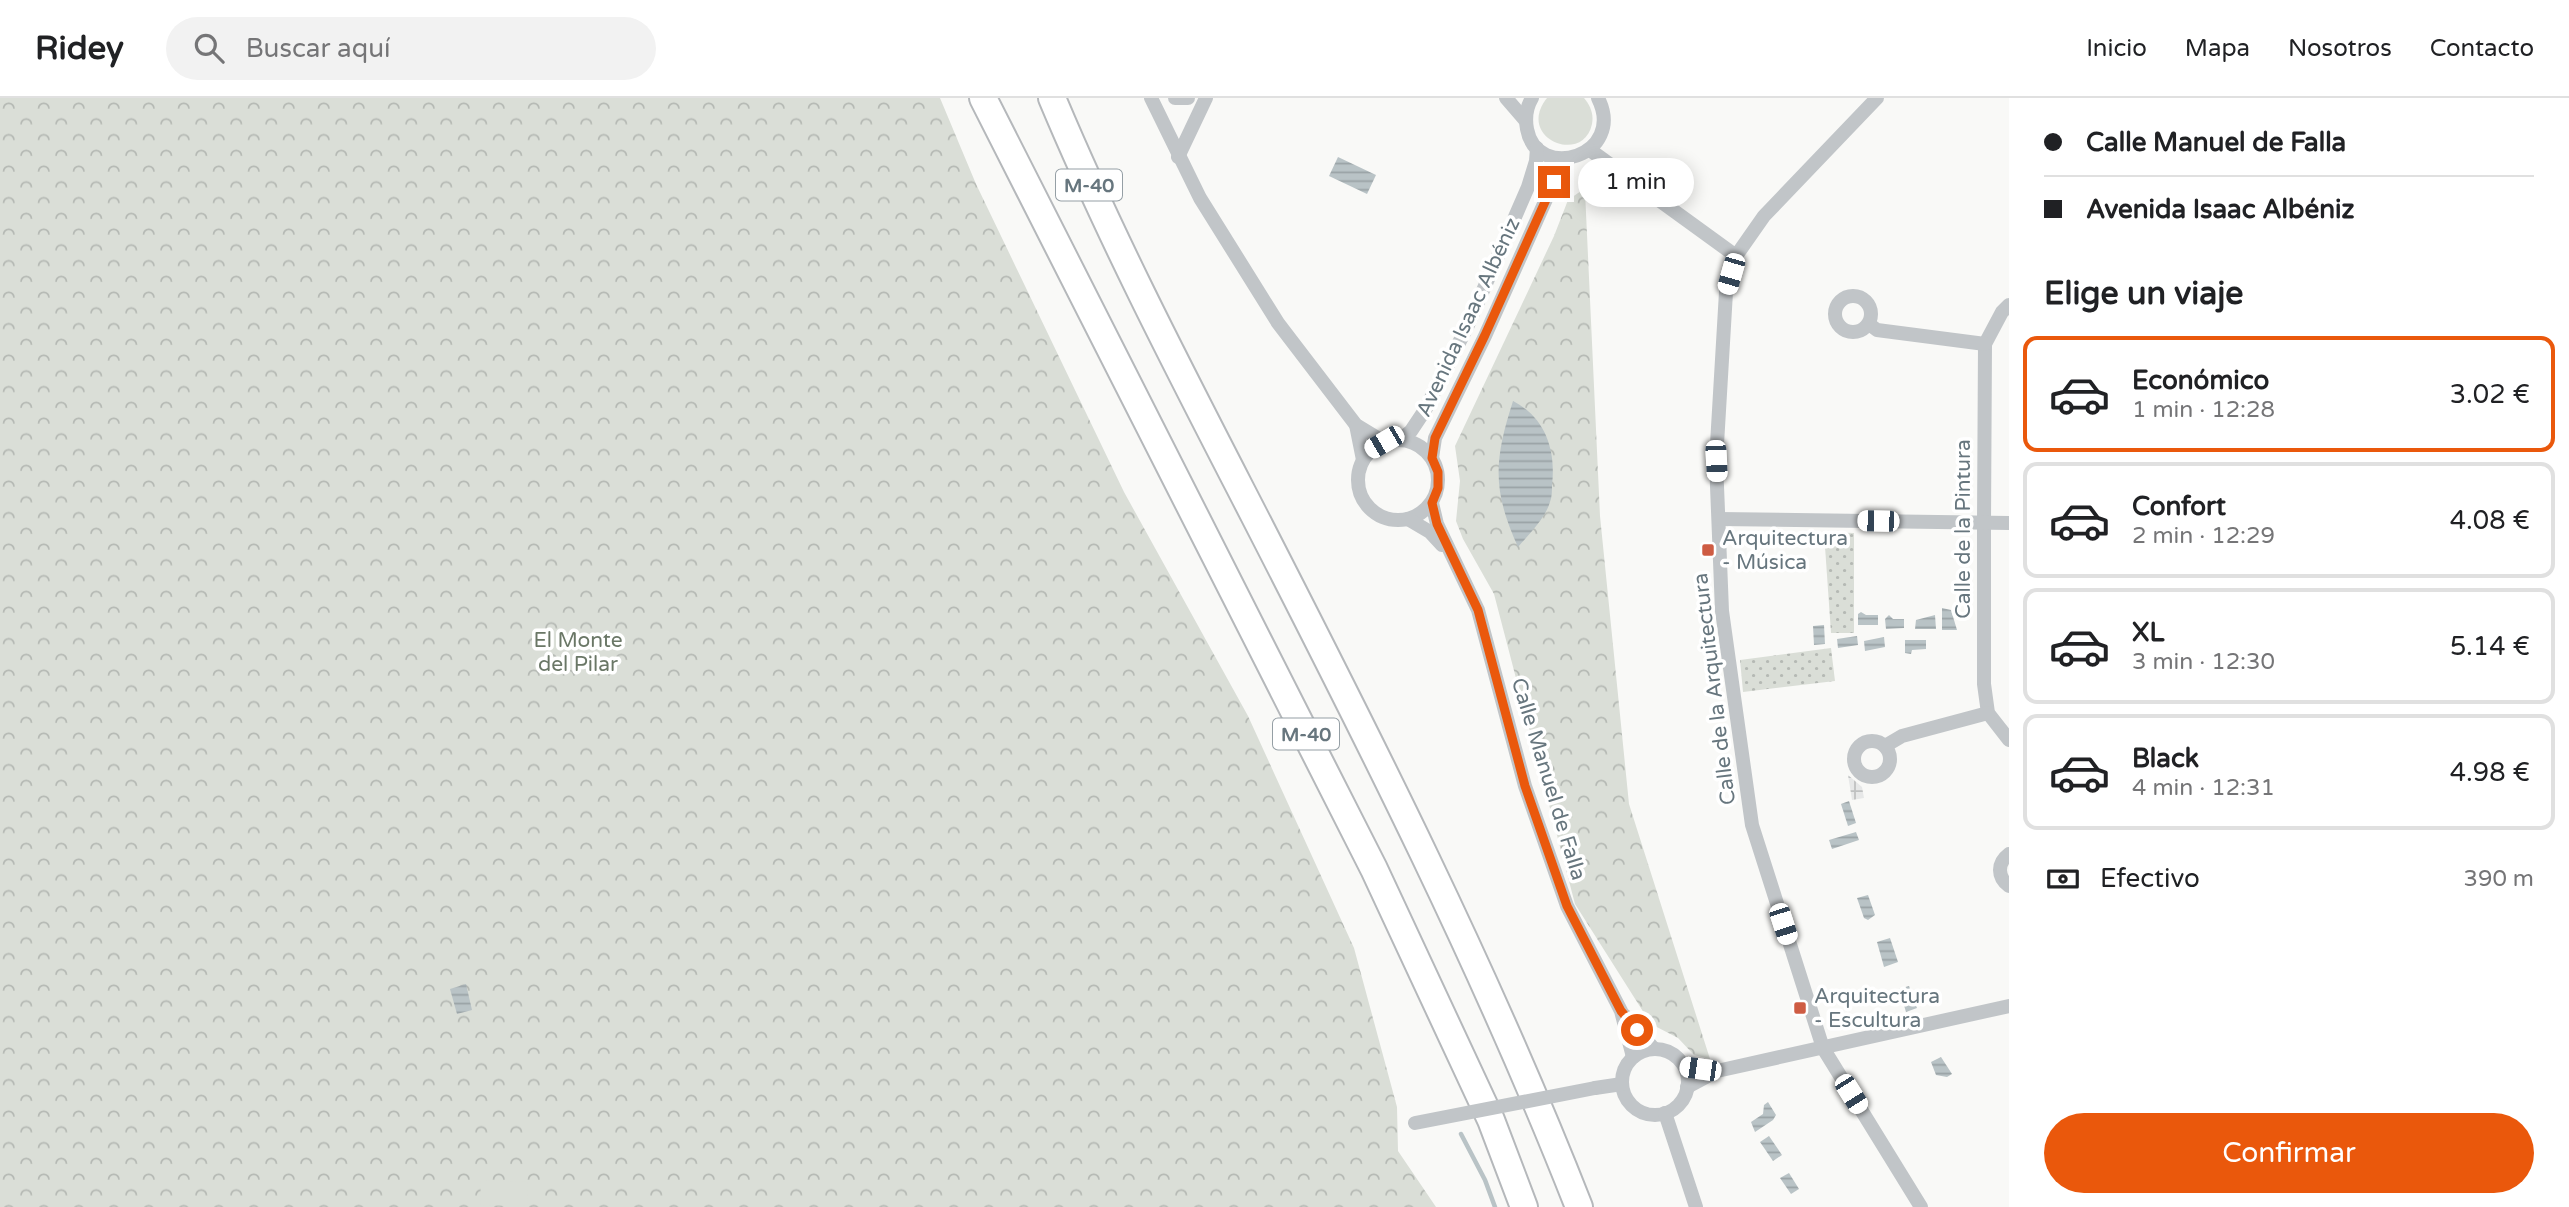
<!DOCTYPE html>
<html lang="es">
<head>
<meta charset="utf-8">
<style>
	body { margin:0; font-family:"Varela Round",sans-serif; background:#f2f2f2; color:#202124; height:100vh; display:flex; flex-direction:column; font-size:26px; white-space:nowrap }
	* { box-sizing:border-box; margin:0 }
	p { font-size:23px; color:#757577 }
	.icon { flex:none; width:38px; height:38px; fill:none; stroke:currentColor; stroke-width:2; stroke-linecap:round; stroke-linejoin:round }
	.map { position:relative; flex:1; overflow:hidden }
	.side { display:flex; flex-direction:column; background:#fff; width:560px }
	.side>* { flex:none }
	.top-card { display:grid; align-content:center; height:154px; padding:0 35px; background:#fff }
	.end { position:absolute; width:32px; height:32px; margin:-16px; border:9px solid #ea580c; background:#fff; box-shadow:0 0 0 4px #fff }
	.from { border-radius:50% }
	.bubble { position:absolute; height:49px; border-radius:24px; background:#fff; box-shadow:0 4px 18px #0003; font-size:23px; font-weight:600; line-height:49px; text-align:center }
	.car { position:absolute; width:21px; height:42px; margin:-21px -10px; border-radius:9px; box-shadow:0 0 5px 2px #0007; background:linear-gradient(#fff 24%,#345 0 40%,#fff 0 76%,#345 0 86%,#fff 0) }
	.top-card b { display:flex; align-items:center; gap:24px; height:66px; font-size:26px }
	.top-card b+b { border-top:2px solid #e0e0e0 }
	.top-card i { width:18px; height:18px; background:#202124 }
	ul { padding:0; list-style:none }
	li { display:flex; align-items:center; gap:21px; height:116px; margin:0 14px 10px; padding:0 21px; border:4px solid #e0e0e0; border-radius:14px }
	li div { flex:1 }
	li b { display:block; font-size:26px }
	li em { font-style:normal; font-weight:600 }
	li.current { border-color:#ea580c }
	li>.icon { width:63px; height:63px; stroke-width:1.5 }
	h2 { padding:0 35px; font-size:32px; line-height:84px }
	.pay { display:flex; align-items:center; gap:18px; height:77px; padding:0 35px; font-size:26px }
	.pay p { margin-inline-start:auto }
	.button { display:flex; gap:14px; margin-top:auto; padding:14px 35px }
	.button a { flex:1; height:80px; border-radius:42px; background:#ea580c; color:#fff; font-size:28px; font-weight:600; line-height:80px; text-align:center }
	header { display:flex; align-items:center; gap:42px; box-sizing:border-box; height:98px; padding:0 35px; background:#fff; border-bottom:2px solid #e0e0e0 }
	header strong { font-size:33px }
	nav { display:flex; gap:38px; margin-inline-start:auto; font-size:24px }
	.search { width:490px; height:63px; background:#f2f2f2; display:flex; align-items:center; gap:18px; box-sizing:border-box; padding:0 24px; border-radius:38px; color:#757577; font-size:26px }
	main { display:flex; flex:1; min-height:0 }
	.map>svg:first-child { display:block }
	.industrial { fill:url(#industrial-grid) }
	.grass { fill:url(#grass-dots) }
	.forest { fill:url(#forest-crowns) }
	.garden { fill:#daded7 }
	.water { fill:url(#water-rules) }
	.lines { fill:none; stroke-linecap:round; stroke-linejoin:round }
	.stream { stroke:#b9c3c6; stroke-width:4.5 }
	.highway-casing { stroke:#b5b8bb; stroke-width:30 }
	.street { stroke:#c1c5c8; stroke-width:14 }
	.highway { stroke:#fff; stroke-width:26 }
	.street-bridge { stroke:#c1c5c8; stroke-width:14 }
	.route { stroke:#ea580c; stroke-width:9 }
	.poi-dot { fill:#ce5c43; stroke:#fff; stroke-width:2.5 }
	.labels { text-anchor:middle; stroke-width:7; stroke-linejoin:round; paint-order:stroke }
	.shield { fill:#fff; stroke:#959fa5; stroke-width:2 }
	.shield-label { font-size:19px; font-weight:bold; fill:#67767e }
	.street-label { font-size:21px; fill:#67767e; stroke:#fff }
	.poi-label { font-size:21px; fill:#67767e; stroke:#fff; text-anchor:start }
	.park-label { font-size:21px; fill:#6a7766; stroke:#fff }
</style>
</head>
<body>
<header>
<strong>Ridey</strong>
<div class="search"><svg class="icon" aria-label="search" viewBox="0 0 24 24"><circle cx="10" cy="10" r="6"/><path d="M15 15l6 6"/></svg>Buscar aquí</div>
<nav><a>Inicio</a><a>Mapa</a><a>Nosotros</a><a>Contacto</a></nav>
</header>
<main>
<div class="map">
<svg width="2009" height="1109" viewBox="0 0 2009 1109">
	<defs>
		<pattern id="industrial-grid" width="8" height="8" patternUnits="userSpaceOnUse" patternTransform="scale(1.75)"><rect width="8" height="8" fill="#e7e8e8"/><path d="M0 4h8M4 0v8" fill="none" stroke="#bfc1c1"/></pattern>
		<pattern id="grass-dots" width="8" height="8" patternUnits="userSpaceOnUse" patternTransform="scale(1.75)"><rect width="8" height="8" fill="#daded7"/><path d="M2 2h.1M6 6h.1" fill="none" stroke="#b5b9b4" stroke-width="1.8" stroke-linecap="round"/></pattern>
		<pattern id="forest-crowns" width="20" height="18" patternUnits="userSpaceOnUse" patternTransform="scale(1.75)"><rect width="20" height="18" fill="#daded7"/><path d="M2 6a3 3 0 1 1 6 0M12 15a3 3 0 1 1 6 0" fill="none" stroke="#b5b9b4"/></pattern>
		<pattern id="water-rules" width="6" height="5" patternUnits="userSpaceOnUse" patternTransform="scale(1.75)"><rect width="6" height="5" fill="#b9c3c6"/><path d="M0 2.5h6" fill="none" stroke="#9aa3a6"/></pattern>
	</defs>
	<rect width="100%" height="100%" fill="#f9f9f7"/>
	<path class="industrial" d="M1848,677l14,12 2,11 -12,2z"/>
	<g class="grass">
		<path d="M1824,434l30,1v100h-23z"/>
		<path d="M1831,550l4,33 -92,11 -3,-32z"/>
	</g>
	<g class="forest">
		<path d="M0,0h940l36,86 148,308 124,224 106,232 43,159 1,44 38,56h-1436z"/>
		<path d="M1581,93h4l15,325 29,288 81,255 -16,-4 -16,-17 -27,-14 -76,-120 -81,-310 -31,-55 -7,-18 4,-40 -5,-35 99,-210 14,-36z"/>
	</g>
	<g class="garden">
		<path d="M1547,0h37c6,7 10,16 8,26 -9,42 -77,14 -45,-26z"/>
		<path d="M481,1082l47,2 -1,24 -47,-1z"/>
	</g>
	<g class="water">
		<path d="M1338,59l38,18 -9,19 -38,-18z"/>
		<path d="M1513,303c33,17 43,50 39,84 0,5 0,12 -2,17 -5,17 -21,32 -32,45 -26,-57 -24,-87 -5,-146z"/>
		<path d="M1942,510l9,2 6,20h-15z"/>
		<path d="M1861,514l5,3h12v10h-20v-11z"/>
		<path d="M1889,517l4,4h11v9l-18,1 -1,-10z"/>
		<path d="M1935,517l1,14h-21l1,-9z"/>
		<path d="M1824,527l1,19 -11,1 -1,-19z"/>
		<path d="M1857,538l1,9 -20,3 -1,-9z"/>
		<path d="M1884,539l1,10 -20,4 -1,-10z"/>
		<path d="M1905,542h21v9l-14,1 -1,4 -6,-1z"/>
		<path d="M1849,703l7,22 -8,3 -7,-22z"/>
		<path d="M1856,734l3,8 -27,9 -3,-9z"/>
		<path d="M1868,797l7,20 -7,5 -4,-2 -7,-20z"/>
		<path d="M1890,840l8,24 -14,5 -7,-25z"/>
		<path d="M466,886l6,26 -15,4 -7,-25z"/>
		<path d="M1909,888l8,22 -11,4 -7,-23z"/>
		<path d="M1941,959l11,17 -5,3 -11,-2 -5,-13z"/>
		<path d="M1768,1004l8,13 -3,5 -18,12 -4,-10 12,-8 1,-9z"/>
		<path d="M1769,1038l13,19 -9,6 -13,-19z"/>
		<path d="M1789,1075l10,16 -8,5 -11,-16z"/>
	</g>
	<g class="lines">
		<path class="stream" d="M1461,1036l24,46 10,27"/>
		<defs>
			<g id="highway">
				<path d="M983,0l391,771 117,251 33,87"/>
				<path d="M1052,0c60,143 131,279 202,417 116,226 232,455 325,692"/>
			</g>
		</defs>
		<use href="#highway" class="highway-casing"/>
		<g class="street">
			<path d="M1151,0l49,100 78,125 78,102 28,17"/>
			<path d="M1175,0h13"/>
			<path d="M1506,0l19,22"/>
			<path d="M1532,0c-6,10 -7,20 -5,31 10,54 100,27 71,-31"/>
			<path d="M1877,0l-113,118 -28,40 -10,36 -10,169 6,150 30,214 71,223 98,159"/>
			<path d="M1590,52l146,106"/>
			<path d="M1178,59l28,-59"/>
			<circle cx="1853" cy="216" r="18"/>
			<path d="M2009,207l-7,7 -17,32 -1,179v161l4,29 21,27"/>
			<path d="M1869,226l8,6 108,14"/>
			<path d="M1356,327l7,35"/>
			<circle cx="1398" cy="382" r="40"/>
			<path d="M1400,342l11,-9 14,-21 43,-85 60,-138 8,-26 1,-13"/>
			<path d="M1432,360l3,-20 50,-102 75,-168 7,-9"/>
			<path d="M1432,405l5,21 41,86 47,176 42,120 54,105 12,46"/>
			<path d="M1408,421l22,13 12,13"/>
			<path d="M1719,421l290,4"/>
			<circle cx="1872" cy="661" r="18"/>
			<path d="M1885,648l17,-10 86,-23"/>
			<path d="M2009,756c-12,9 -12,23 0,32"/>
			<path d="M1624,917l30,34"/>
			<circle cx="1655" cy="984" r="33"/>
			<path d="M1687,989l30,-16 292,-65"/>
			<path d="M1595,990l27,-4"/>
			<path d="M1665,1015l31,94"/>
		</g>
		<use href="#highway" class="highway"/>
		<path class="street-bridge" d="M1415,1025l180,-35"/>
	</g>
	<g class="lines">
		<path class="route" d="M1554,84l-69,153 -50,103 -3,20 6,14v16l-6,15 5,21 41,86 47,176 42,120 54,105 16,19"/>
	</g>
	<g class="poi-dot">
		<rect x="1701" y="445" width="14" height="14" rx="3.5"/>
		<rect x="1793" y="903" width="14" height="14" rx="3.5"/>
	</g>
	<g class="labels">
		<g class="shield">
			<rect x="1056" y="71.5" width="66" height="31" rx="5"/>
			<rect x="1273" y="620.5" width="66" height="31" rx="5"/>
		</g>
		<g class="shield-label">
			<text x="1089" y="94">M-40</text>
			<text x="1306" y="643">M-40</text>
		</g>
		<g class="street-label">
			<text transform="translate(1468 219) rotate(-65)" y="7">Avenida Isaac Albéniz</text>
			<text transform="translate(1963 431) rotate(-90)" y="7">Calle de la Pintura</text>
			<text transform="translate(1714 591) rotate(-97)" y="7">Calle de la Arquitectura</text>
			<text transform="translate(1549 681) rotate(73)" y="7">Calle Manuel de Falla</text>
		</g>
		<g class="poi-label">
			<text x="1722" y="447">Arquitectura<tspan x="1722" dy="24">- Música</tspan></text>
			<text x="1814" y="905">Arquitectura<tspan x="1814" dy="24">- Escultura</tspan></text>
		</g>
		<g class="park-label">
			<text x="578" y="549">El Monte<tspan x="578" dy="24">del Pilar</tspan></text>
		</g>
	</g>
</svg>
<i class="end from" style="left:1637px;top:932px"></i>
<i class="end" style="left:1554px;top:84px"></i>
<div class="bubble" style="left:1578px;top:60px;width:116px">1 min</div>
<i class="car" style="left:1731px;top:176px;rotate:196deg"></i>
<i class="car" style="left:1384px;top:344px;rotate:240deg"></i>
<i class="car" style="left:1716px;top:363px;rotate:177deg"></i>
<i class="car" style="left:1878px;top:423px;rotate:271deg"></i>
<i class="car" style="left:1783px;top:826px;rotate:162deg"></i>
<i class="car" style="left:1700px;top:971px;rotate:278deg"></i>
<i class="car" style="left:1851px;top:996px;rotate:148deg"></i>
</div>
<section class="side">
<div class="top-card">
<b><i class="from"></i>Calle Manuel de Falla</b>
<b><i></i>Avenida Isaac Albéniz</b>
</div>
<h2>Elige un viaje</h2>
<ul>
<li class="current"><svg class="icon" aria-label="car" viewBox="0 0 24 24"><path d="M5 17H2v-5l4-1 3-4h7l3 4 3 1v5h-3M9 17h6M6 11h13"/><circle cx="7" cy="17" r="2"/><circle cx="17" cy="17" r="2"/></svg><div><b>Económico</b><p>1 min · 12:28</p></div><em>3.02 €</em></li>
<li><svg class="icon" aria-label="car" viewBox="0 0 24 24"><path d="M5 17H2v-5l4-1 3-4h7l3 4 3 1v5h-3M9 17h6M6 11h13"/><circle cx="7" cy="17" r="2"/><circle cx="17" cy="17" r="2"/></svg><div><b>Confort</b><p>2 min · 12:29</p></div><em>4.08 €</em></li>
<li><svg class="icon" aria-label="car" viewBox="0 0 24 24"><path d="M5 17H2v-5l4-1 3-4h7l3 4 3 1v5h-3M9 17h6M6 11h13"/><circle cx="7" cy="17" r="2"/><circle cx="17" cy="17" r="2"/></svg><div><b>XL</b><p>3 min · 12:30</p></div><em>5.14 €</em></li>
<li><svg class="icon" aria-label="car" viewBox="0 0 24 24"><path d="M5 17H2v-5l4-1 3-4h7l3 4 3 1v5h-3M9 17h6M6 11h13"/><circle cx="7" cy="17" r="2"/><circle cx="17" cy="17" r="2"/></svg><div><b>Black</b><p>4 min · 12:31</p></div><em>4.98 €</em></li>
</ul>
<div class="pay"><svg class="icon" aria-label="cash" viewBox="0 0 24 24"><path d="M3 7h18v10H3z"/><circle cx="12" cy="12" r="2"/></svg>Efectivo<p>390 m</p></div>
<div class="button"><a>Confirmar</a></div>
</section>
</main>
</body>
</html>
